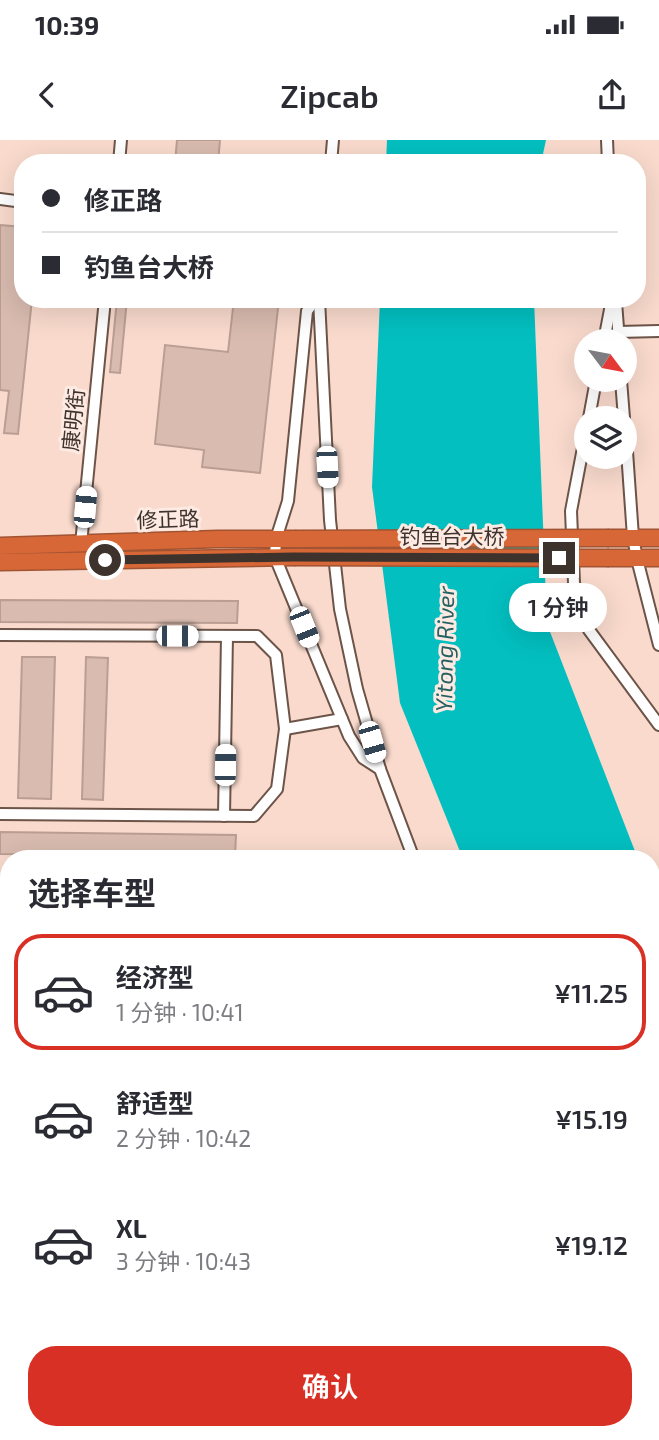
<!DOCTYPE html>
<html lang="zh">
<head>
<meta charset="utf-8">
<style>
	body { margin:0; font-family:"Exo 2","Noto Sans SC",sans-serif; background:#f7f7f7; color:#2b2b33; height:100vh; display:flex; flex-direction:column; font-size:26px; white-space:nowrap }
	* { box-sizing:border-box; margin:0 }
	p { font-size:23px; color:#7c7c81 }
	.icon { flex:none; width:38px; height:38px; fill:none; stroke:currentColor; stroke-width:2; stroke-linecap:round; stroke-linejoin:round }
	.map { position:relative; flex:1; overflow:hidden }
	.sheet { position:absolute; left:0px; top:710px; width:660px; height:590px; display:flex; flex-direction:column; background:#fff; border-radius:28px 28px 0 0; box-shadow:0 7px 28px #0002 }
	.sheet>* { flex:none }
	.top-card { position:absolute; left:14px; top:14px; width:632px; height:154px; border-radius:28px; box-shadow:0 7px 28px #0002; display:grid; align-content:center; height:154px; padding:0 28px; background:#fff }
	.needle { width:46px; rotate:122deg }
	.buttons { position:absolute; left:574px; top:189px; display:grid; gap:14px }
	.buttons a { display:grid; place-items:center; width:63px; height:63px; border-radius:50%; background:#fff; box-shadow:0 7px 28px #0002; font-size:35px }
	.end { position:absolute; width:32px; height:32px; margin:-16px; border:9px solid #3e322d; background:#fff; box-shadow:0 0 0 4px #fff }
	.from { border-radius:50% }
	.bubble { position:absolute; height:49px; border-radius:24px; background:#fff; box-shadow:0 7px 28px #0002; font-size:23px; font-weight:600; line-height:49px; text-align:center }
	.car { position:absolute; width:21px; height:42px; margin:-21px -10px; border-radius:9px; box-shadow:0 0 5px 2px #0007; background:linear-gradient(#fff 24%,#345 0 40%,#fff 0 76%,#345 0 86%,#fff 0) }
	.top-card b { display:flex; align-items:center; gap:24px; height:66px; font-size:26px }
	.top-card b+b { border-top:2px solid #e1e1e2 }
	.top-card i { width:18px; height:18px; background:#2b2b33 }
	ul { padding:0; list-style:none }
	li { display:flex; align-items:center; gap:21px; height:116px; margin:0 14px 10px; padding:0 14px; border:4px solid transparent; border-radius:28px }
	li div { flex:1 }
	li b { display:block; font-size:26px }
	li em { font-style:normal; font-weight:600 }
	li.selected { border-color:#d93025 }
	li>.icon { width:63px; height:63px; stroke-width:1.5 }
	h2 { padding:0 28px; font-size:32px; line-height:84px }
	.primary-button { display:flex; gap:14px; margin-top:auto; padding:14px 28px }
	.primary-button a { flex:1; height:80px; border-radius:28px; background:#d93025; color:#fff; font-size:28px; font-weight:600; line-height:80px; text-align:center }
	.status { display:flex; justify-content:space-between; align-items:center; height:49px; padding:0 35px; background:#fff; direction:ltr }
	.status svg { height:19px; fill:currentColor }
	header { display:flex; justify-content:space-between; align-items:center; height:91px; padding:0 28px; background:#fff; font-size:32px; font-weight:600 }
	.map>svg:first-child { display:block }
	.water { fill:#03bfc0 }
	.building { fill:#d9bbaf; stroke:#bb9e93; stroke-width:2 }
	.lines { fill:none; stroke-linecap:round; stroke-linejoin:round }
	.minor-casing { stroke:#6d5449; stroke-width:14 }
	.highway-casing { stroke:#a15433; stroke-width:19 }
	.minor { stroke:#fff; stroke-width:10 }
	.highway { stroke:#d76736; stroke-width:16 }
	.highway-bridge-casing { stroke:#a15433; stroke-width:19; stroke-linecap:butt }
	.highway-bridge { stroke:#d76736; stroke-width:16 }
	.route { stroke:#3e322d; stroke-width:9 }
	.labels { text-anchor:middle; stroke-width:6; stroke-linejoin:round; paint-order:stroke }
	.street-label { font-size:21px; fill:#3e322d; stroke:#fdeae2 }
	.water-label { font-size:23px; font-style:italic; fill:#256162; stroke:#fdeae2 }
</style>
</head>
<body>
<div class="status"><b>10:39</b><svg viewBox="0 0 49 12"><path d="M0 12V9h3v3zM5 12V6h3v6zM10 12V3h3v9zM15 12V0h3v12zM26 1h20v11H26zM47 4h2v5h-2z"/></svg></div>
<header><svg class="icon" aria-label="back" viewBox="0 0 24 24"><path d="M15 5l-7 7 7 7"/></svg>Zipcab<svg class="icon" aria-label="share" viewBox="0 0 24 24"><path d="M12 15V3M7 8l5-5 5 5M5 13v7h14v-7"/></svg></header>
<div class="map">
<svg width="659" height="1300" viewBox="0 0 659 1300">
	<rect width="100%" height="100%" fill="#f9dacd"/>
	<g class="water">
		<path d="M387,0h159l-5,23h-155z"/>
		<path d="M380,159h154l13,325 91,235h-175l-63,-156 -28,-216z"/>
		<path d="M651,753l8,21v404l-8,-18z"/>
	</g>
	<g class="building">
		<path d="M177,0h43l-2,23h-43z"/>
		<path d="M0,85l23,2v72h9l-14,135 -14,-1 5,-42 -9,-1z"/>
		<path d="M117,159h10l-7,74 -10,-1z"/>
		<path d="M234,159h45l-19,174 -58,-6 2,-17 -49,-6 10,-99 63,7z"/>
		<path d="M0,460l238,1 -1,22 -237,-1z"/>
		<path d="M22,517h33l-4,142 -33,-1z"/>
		<path d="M86,517l22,1 -5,142 -21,-1z"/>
		<path d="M0,692l236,3 -1,22 -235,-3z"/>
		<path d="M9,789v178l-9,3v-178z"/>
		<path d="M92,1292h54l1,1 -21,7h-31z"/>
		<path d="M280,1292h136l1,1 -21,7h-113z"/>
	</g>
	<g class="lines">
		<defs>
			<g id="minor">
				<path d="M607,0l1,23"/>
				<path d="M119,23l2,-23"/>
				<path d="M331,23l2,-23"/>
				<path d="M0,59l23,3"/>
				<path d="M316,159l-9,12 -19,190 -12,38 -1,18 74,179 14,22 17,11 34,90"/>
				<path d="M319,159l11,221 10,89 17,80 23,80"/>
				<path d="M616,162l3,39"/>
				<path d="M618,192l41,-1"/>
				<path d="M604,201l8,-42"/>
				<path d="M621,240l3,38"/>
				<path d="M589,278l7,-38"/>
				<path d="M625,283l8,114 4,22 22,86"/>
				<path d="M586,292l-15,79 3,72 15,47 70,95"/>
				<path d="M81,404l24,-245"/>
				<path d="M0,495l257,1 19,19 9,74 57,-10"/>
				<path d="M0,674l254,2 23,-27 8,-60"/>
				<path d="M224,676l3,-180"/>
				<path d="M0,781l9,-3"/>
				<path d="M0,994l9,-4"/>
				<path d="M0,1057l9,25"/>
				<path d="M0,1221l9,25"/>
				<path d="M651,1284l8,-2"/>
				<path d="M25,1292l3,8"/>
				<path d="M84,1292l3,8"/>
				<path d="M268,1292l3,8"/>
				<path d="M642,1292l1,8"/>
				<path d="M161,1300l22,-8"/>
				<path d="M595,1300l28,-8"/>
			</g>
			<g id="highway">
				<path d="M609,398h50"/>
				<path d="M0,406l218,-7h77"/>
				<path d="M609,418h50"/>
				<path d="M0,422l294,-5"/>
			</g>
		</defs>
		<use href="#minor" class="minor-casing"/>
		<use href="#highway" class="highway-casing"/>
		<use href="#minor" class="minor"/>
		<use href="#highway" class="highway"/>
		<defs>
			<g id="highway-bridge">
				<path d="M295,399l314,-1"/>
				<path d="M294,417l315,1"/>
			</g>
		</defs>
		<use href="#highway-bridge" class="highway-bridge-casing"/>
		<use href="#highway-bridge" class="highway-bridge"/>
	</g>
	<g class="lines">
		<path class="route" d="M105,420l189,-3 265,1"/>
	</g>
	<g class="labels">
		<g class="street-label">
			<text transform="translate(74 280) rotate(-84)" y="7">康明街</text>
			<text transform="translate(168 380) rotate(-2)" y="7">修正路</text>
			<text x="452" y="404">钓鱼台大桥</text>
		</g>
		<g class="water-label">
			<text transform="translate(445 509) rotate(-89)" y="8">Yitong River</text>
		</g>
	</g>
</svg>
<div class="buttons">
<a><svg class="needle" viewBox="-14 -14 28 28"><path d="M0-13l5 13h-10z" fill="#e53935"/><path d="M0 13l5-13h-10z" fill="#7c7c81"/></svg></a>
<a><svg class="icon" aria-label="layers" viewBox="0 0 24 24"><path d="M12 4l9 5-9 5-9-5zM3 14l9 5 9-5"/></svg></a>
</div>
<i class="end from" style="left:105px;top:420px"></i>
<i class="end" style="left:559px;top:418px"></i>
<div class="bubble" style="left:509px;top:443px;width:98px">1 分钟</div>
<i class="car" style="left:327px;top:327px;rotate:177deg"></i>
<i class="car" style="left:85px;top:367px;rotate:5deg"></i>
<i class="car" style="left:304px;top:487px;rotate:158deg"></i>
<i class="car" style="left:177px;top:496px;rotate:90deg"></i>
<i class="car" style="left:372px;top:602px;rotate:164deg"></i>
<i class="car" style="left:225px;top:625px;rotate:1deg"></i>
<div class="top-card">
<b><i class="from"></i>修正路</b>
<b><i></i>钓鱼台大桥</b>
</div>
<section class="sheet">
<h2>选择车型</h2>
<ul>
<li class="selected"><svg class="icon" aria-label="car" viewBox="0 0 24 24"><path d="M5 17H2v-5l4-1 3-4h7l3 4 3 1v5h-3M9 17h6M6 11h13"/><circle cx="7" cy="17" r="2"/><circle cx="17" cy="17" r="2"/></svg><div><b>经济型</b><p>1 分钟 · 10:41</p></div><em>¥11.25</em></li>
<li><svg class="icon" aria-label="car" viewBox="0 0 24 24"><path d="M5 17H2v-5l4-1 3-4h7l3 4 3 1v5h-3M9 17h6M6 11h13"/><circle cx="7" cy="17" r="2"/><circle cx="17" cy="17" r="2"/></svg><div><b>舒适型</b><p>2 分钟 · 10:42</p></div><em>¥15.19</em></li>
<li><svg class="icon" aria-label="car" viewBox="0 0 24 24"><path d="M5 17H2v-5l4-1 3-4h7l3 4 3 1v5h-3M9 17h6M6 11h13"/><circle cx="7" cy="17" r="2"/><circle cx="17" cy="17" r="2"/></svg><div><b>XL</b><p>3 分钟 · 10:43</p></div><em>¥19.12</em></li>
</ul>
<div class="primary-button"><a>确认</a></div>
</section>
</div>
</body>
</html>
